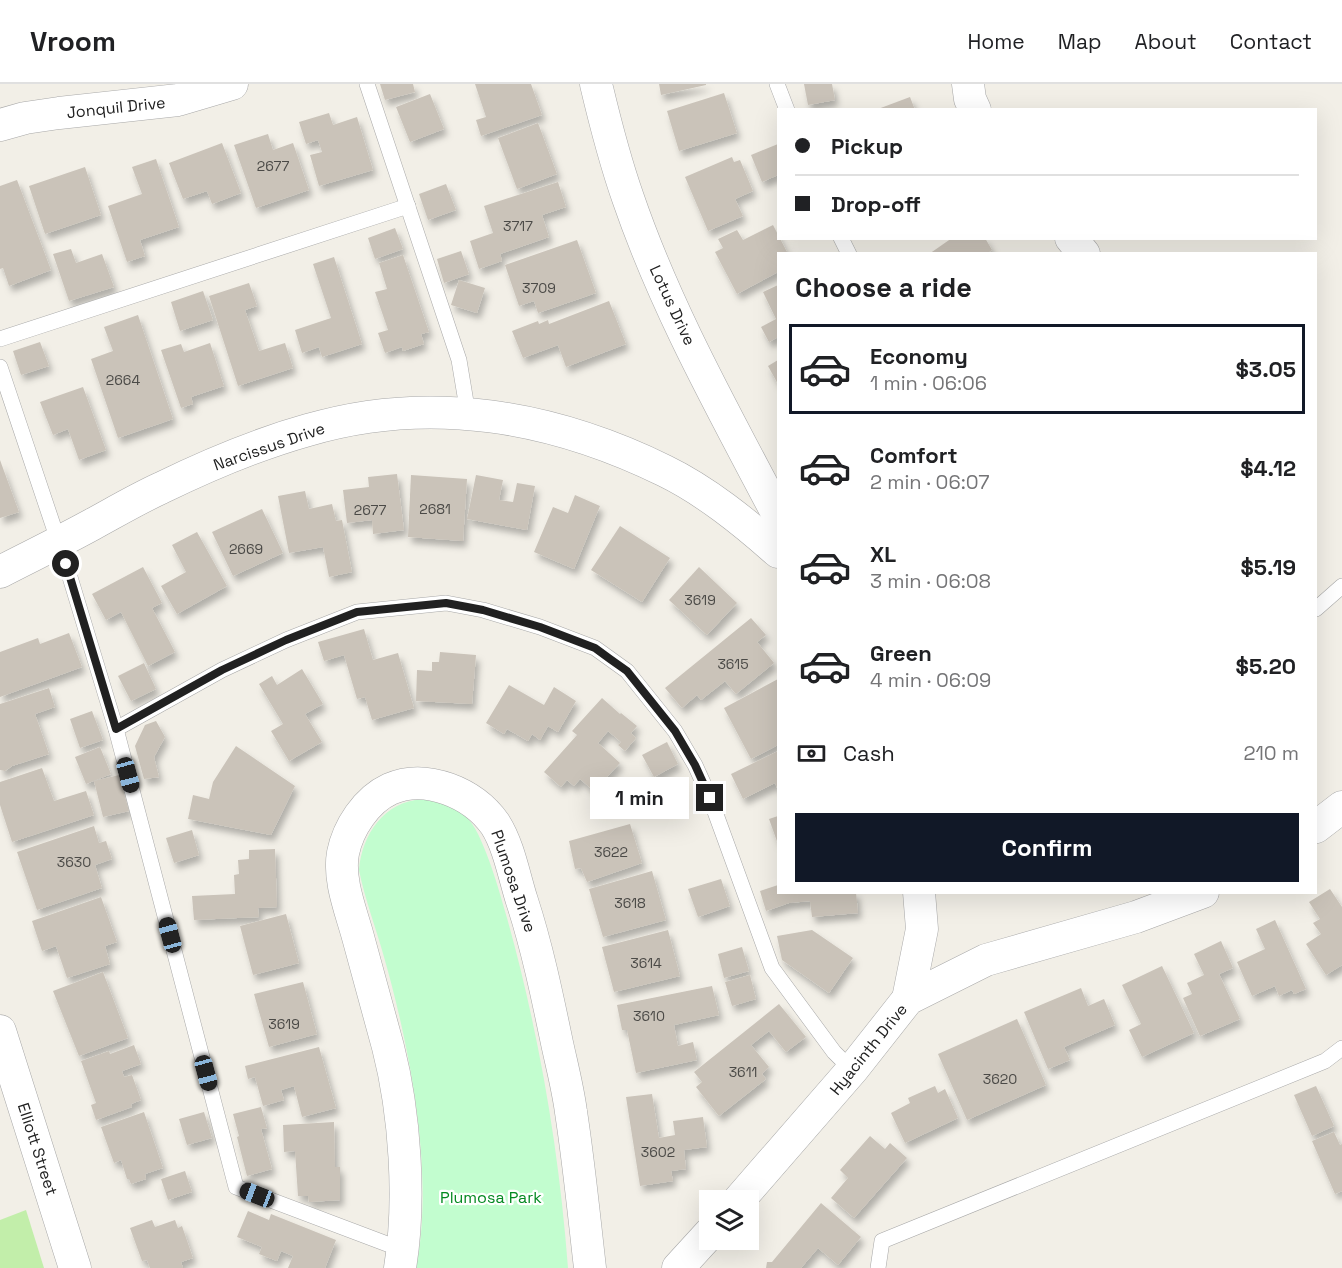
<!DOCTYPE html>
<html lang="en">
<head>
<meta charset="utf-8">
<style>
	body { margin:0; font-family:"Space Grotesk",sans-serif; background:#f6f6f6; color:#202124; height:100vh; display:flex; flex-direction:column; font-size:22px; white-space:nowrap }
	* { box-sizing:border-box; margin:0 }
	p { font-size:20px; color:#757577 }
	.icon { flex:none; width:33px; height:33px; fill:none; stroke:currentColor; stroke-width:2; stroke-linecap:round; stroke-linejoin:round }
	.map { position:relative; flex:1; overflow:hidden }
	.panel { position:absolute; left:777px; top:168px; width:540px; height:642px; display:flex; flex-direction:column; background:#fff; border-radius:0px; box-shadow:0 6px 24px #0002 }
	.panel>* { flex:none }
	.banner { position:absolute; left:777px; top:24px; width:540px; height:132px; border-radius:0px; box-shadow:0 6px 24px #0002; display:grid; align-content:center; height:132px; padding:0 18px; background:#fff }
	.buttons { position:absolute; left:699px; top:1106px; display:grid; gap:12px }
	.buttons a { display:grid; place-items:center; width:60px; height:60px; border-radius:0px; background:#fff; box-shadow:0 6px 24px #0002; font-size:30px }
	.end { position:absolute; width:27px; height:27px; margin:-14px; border:8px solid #212121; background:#fff; box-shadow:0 0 0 3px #fff }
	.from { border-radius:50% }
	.bubble { position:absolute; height:42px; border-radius:0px; background:#fff; box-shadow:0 6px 24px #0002; font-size:20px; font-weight:700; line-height:42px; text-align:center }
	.car { position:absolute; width:18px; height:36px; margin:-18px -9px; border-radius:8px; box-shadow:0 0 4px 2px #0007; background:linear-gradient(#222 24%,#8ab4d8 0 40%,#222 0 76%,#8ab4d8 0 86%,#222 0) }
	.banner b { display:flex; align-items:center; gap:21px; height:57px; font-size:22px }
	.banner b+b { border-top:2px solid #e0e0e0 }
	.banner i { width:15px; height:15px; background:#202124 }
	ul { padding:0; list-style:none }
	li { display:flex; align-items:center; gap:18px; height:90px; margin:0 12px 9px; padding:0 6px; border:3px solid transparent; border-radius:0px }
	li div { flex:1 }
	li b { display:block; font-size:22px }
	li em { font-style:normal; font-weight:700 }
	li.active { border-color:#111827 }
	li>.icon { width:54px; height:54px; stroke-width:1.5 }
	h2 { padding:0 18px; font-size:27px; line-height:72px }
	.pay { display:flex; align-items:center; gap:15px; height:66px; padding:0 18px; font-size:22px }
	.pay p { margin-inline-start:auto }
	.button { display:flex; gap:12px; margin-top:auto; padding:12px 18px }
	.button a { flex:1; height:69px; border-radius:0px; background:#111827; color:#fff; font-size:24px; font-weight:700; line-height:69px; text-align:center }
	header { display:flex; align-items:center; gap:36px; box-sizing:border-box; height:84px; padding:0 30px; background:#fff; border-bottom:2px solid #e0e0e0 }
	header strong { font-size:28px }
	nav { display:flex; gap:33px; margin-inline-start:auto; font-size:21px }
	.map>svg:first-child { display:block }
	.grass { fill:#c2eeaa }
	.park { fill:#c2fdcf }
	.building { fill:#cac3b9; filter:url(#shadow) }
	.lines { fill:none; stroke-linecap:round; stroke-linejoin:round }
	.service-casing { stroke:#a8a8a8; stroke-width:16 }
	.minor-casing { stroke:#a8a8a8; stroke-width:33 }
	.service { stroke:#fff; stroke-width:15 }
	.minor { stroke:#fff; stroke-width:32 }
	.route { stroke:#212121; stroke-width:8 }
	.labels { text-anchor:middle; stroke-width:4.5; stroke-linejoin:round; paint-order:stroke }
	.number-label { font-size:14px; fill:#4b4a47 }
	.street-label { font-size:16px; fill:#212121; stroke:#fff }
	.park-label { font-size:16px; fill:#048921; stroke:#fff }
</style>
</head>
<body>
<header>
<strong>Vroom</strong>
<nav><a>Home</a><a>Map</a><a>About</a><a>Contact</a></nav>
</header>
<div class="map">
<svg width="1342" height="1184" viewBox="0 0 1342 1184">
	<defs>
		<filter id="shadow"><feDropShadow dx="3.5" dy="6" stdDeviation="3" flood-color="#0004"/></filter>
	</defs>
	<rect width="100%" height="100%" fill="#f2efe7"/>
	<path class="grass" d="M26,1126l18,58h-44v-48z"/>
	<path class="park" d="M422,715c17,2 37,7 48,22 15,19 30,72 37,97 32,115 52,231 61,350h-152c19,-93 -6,-220 -32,-311 -8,-29 -19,-57 -25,-87 3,-36 25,-68 63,-71z"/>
	<g class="building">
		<path d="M380,0h33l2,8 -30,8z"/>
		<path d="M475,0h56l11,31 -61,21 -5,-16 10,-3z"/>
		<path d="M659,0h47v1l-45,10z"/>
		<path d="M804,0h28l3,16 -27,5z"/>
		<path d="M724,9l13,40 -58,18 -12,-40z"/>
		<path d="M430,10l14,35 -34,13 -14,-35z"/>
		<path d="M910,13l5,13h-37v-1z"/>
		<path d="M329,29l4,12 24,-8 16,53 -54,16 -9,-31 12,-3 -4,-12 -12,4 -7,-22z"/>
		<path d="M538,39l19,51 -40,15 -19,-51z"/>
		<path d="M268,50l5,16 20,-7 16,47 -53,18 -22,-63z"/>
		<path d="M222,59l19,50 -29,11 -5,-13 -24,8 -14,-36z"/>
		<path d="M778,60v31l-16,7 -11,-27z"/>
		<path d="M732,73l2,5 6,-2 13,31 -18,8 8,17 -35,15 -23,-54z"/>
		<path d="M156,75l23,68 -39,13 5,16 -18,6 -19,-56 34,-12 -10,-27z"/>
		<path d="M85,83l16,48 -56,19 -16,-48z"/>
		<path d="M17,96l34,90 -42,16 -6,-18 -3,1v-83z"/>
		<path d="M558,98l8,25 -24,8 7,22 -49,17 2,7 -23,8 -9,-28 23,-8 -9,-27z"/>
		<path d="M446,100l10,26 -28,10 -9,-26z"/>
		<path d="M773,141l15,29h-10v18l-41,22 -22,-42 8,-4 -5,-9 19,-9 6,10z"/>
		<path d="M395,144l8,21 -28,10 -7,-21z"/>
		<path d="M952,154h33l7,12 -6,4h-57z"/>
		<path d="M577,156l19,53 -58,20 -4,-12 -15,5 -14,-41z"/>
		<path d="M71,165l5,14 26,-9 12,33 -45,14 -16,-47z"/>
		<path d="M461,167l8,23 -25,9 -7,-24z"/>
		<path d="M403,171l26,77 -8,2 3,10 -21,7 -1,-4 -17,6 -7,-20 10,-3 -13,-38 12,-3 -8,-26z"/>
		<path d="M334,173l28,87 -40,13 -3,-10 -17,6 -7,-23 36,-12 -18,-54z"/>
		<path d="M459,196l26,8 -8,25 -26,-8z"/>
		<path d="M249,199l8,23 -12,4 14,41 26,-8 8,25 -55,18 -29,-90z"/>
		<path d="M778,201v52l-9,5 -8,-15 15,-8 -13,-27z"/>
		<path d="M203,207l10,29 -33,11 -9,-29z"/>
		<path d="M609,217l17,43 -60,23 -8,-22 -35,13 -11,-27 26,-10 1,3 9,-4 1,4z"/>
		<path d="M138,231l35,104 -55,19 -27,-79 22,-8 -9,-24z"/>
		<path d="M40,258l9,24 -28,9 -8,-24z"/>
		<path d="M210,259l14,43 -33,11 2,7 -12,4 -20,-58 20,-6 3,8z"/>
		<path d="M778,276v24l-10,-18z"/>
		<path d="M83,303l23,63 -27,10 -11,-31 -15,6 -13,-33z"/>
		<path d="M0,376l19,52 -19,6z"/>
		<path d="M397,390l7,56 -31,4 -1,-14 -25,3 -4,-33 26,-3 -1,-10z"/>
		<path d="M411,391l56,4 -4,62 -55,-4z"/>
		<path d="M476,391l27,5 -4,20 14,2 4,-19 18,3 -8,44 -60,-11z"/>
		<path d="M305,407l4,18 23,-5 4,17 6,-1 10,52 -23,5 -6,-30 -34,6 -11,-57z"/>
		<path d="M575,411l25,11 -26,63 -40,-17 19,-45 15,6z"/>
		<path d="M262,425l21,44 -50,23 -21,-44z"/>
		<path d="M620,442l50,32 -28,44 -51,-32z"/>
		<path d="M197,448l30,54 -50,28 -16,-28 25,-14 -14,-27z"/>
		<path d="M143,483l19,36 -10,5 23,44 -27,14 -27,-54 -15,8 -14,-26z"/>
		<path d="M699,483l38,36 -30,32 -38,-35z"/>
		<path d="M751,534l15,17 -9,7 17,21 -38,31 -11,-13 -24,19 -4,-5 -15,13 -17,-20z"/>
		<path d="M364,545l9,31 25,-7 16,55 -42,12 -7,-23 -8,2 -13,-44 -20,6 -6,-19z"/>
		<path d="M69,549l13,34 -82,30v-45l38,-14 2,6z"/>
		<path d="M440,568l36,3 -4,49 -56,-3 1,-31 15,1v-9h7z"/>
		<path d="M144,579l12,26 -25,12 -13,-25z"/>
		<path d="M302,585l21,35 -18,10 17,28 -33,19 -18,-30 12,-7 -24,-40 13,-8 5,9z"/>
		<path d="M778,595v66l-27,14 -27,-51z"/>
		<path d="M509,601l35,20 10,-18 22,14 -18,31 -10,-6 -8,14 -8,-6 -4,7 -21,-12 -3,5 -18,-11z"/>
		<path d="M49,604l6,19 -20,7 14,40 -37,12 -7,5 -5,-1v-66z"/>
		<path d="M602,614l18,16 1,-1 16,13 -6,7 5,5 -11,13 -7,-6 3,-3 -13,-11 -10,12 22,20 -26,28 -14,-12 -6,7 -7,-6 -6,7 -17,-15 33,-37 -5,-4z"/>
		<path d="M92,627l11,29 -23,8 -10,-29z"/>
		<path d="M156,637l9,16 -11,20 5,20 -15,2 -9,-33 10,-21z"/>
		<path d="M667,658l11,22 -24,13 -12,-22z"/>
		<path d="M236,662l59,40 -24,49 -83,-16 5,-24 16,4 4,-17z"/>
		<path d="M100,663l11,27 -25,10 -11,-27z"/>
		<path d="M778,667v39l-3,-7 -32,16 -12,-25z"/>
		<path d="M42,684l12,33 32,-10 8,24 -82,27 -12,-37v-23z"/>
		<path d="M119,691l10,36 -26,6 -9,-36z"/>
		<path d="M778,732v28l-9,-25z"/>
		<path d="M630,740l12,39 -55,19 -6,-14 -6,1 -6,-28z"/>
		<path d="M94,742l5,17 7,-2 6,18 -17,6 7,23 -65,22 -20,-58z"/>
		<path d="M192,746l7,25 -25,8 -8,-25z"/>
		<path d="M275,765l2,58 -19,1 1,9 -65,3 -2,-24 43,-2 -1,-19 5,-1 -1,-14 11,-1v-9z"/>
		<path d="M652,787l14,49 -63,17 -14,-48z"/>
		<path d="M721,795l9,27 -32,11 -10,-28z"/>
		<path d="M778,801v7h78l2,21 -46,4 -2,-16 -21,2 -23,8 -6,-20z"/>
		<path d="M1330,805l12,18v58l-16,10 -20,-31 15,-10 -8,-11 7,-4 -11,-17z"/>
		<path d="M101,813l16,45 -12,4 5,18 -43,14 -11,-32 -14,5 -10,-30z"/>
		<path d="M286,830l13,49 -46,12 -13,-49z"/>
		<path d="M1275,836l31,69 -12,5 -2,-4 -13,6 -4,-10 -23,10 -15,-34 28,-13 -9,-20z"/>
		<path d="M668,846l12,46 -66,16 -12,-45z"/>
		<path d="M812,846l41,28 -24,35 -47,-33 -5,-24z"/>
		<path d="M1221,857l12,27 -14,6 21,45 -40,17 -17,-38 9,-4 -5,-11 17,-8 -10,-21z"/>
		<path d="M742,863l7,24 -25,7 -6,-24z"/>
		<path d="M1162,882l32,67 -52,24 -13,-27 12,-6 -19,-39z"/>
		<path d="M103,888l25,66 -49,18 -26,-65z"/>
		<path d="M750,891l6,24 -24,7 -7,-24z"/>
		<path d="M303,898l14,52 -48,13 -15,-53z"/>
		<path d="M712,902l7,29 -45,10 4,21 15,-4 4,18 -61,13 -9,-43h-5l-5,-25z"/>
		<path d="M1081,904l7,18 16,-7 11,26 -51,22 6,13 -22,9 -24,-57z"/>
		<path d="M779,920l27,33 -20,15 -17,-21 -18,14 18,22 -7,7 4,5 -47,37 -23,-29 6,-5 -8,-10z"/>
		<path d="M1017,935l29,66 -79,35 -29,-66z"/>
		<path d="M134,961l7,19 -19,7 2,6 8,-2 9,25 -10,4 1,3 -36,13 -5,-15 5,-2 -15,-42 28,-10 1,3z"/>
		<path d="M319,963l17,61 -34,9 -8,-31 -13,4 3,10 -21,6 -8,-29 -7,2 -3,-13z"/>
		<path d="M935,1002l3,7 7,-4 13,29 -53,25 -14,-30 19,-10 -2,-5z"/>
		<path d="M1316,1002l18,40 -22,10 -18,-41z"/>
		<path d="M652,1010l7,44 16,-3 -2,-14 30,-4 4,30 -23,3 2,19 -15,2 2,10 -33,5 -14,-89z"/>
		<path d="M261,1023l6,21 -6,1 11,40 -25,7 -10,-39 2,-1 -6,-22z"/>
		<path d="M144,1028l19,56 -18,6 1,5 -15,5 -2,-5h-2l-6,-19 -7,3 -13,-36z"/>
		<path d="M204,1028l8,26 -25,7 -8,-26z"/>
		<path d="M334,1038l1,45h5v33l-31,2 -1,-6h-10l-3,-45 -11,1 -1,-27z"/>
		<path d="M1334,1048l6,13 2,-1v47l-7,3 -23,-53z"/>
		<path d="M870,1052l15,13 5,-6 17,15 -53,60 -23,-20 17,-20 -8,-8z"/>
		<path d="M185,1087l7,21 -24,8 -7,-21z"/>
		<path d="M821,1119l40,34 -23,28 -20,-17 -17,20h-35l1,-6h5z"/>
		<path d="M248,1127l21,9 2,-6 65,26 -11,28h-37l5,-12 -12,-5 -4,10 -18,-7 3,-7 -25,-10z"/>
		<path d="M152,1136l3,7 20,-7 3,8 4,-2 11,32 -12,4 2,6h-33l-3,-8 -5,1 -12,-33z"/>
	</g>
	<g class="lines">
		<defs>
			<g id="service">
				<path d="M367,0l92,276 9,54"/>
				<path d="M777,0l10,26"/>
				<path d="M841,154l8,16"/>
				<path d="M0,255l408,-133"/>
				<path d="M0,283l66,197 50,165 120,458 167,63"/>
				<path d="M1316,525l26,-23"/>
				<path d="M116,645l106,-59 64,-30 71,-28 89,-9 37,7 57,17 55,21 32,23 48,60 20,34 15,33 62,170 62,84 18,18"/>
				<path d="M878,1184l4,-27 443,-180 17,-13"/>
			</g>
			<g id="minor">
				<path d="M596,0c9,38 19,77 32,114 38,111 96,214 150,317"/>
				<path d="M968,0l2,15 5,11"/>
				<path d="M0,41l25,-7 34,-5 119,-13 54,-16"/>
				<path d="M1071,154l13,16"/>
				<path d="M0,488c31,-16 62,-31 93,-48 22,-12 44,-25 68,-36 47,-23 97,-44 147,-58 122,-36 245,-14 357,41 41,20 79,51 113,81"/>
				<path d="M1316,743l26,-20"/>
				<path d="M908,915l14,-70 -3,-37"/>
				<path d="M0,947l75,237"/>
				<path d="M739,1116l113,-130 56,-71 78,-39 150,-43 67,-25"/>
				<path d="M400,1184c11,-67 5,-155 -12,-221 -10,-36 -20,-73 -30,-110 -7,-26 -20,-57 -15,-84 5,-25 23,-53 47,-64 36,-16 83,4 105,35 14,22 19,52 27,77 15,46 25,94 35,142 5,23 11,46 14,69 8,52 13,104 19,156"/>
				<path d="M678,1184l32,-35"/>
			</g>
		</defs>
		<use href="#service" class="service-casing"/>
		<use href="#minor" class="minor-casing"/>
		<use href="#service" class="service"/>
		<use href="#minor" class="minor"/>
	</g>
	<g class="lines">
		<path class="route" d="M66,480l50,165 106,-59 64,-30 71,-28 89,-9 37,7 57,17 55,21 15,11 17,12 48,60 20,34 15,33"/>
	</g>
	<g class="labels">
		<g class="number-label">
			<text x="273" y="87">2677</text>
			<text x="518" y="147">3717</text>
			<text x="539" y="209">3709</text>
			<text x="123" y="301">2664</text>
			<text x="435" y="430">2681</text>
			<text x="370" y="431">2677</text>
			<text x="246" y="470">2669</text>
			<text x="700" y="521">3619</text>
			<text x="733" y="585">3615</text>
			<text x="611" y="773">3622</text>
			<text x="74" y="783">3630</text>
			<text x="630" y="824">3618</text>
			<text x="646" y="884">3614</text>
			<text x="649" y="937">3610</text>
			<text x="284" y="945">3619</text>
			<text x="743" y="993">3611</text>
			<text x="1000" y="1000">3620</text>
			<text x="658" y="1073">3602</text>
		</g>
		<g class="street-label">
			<text transform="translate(116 23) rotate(-6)" y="6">Jonquil Drive</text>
			<text transform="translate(673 221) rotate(65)" y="6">Lotus Drive</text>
			<text transform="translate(269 362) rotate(-19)" y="6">Narcissus Drive</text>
			<text transform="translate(514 797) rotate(71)" y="6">Plumosa Drive</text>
			<text transform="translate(868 965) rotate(-51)" y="6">Hyacinth Drive</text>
			<text transform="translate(38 1065) rotate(72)" y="6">Elliott Street</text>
		</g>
		<g class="park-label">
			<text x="491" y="1119">Plumosa Park</text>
		</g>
	</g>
</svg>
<div class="buttons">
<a><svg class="icon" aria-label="layers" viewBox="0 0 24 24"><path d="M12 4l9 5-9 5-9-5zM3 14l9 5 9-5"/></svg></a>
</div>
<i class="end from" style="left:66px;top:480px"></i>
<i class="end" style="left:710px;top:714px"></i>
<div class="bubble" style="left:590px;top:693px;width:99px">1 min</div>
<i class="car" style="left:128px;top:691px;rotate:165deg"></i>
<i class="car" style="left:170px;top:851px;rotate:345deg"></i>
<i class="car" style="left:206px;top:989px;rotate:165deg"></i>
<i class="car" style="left:257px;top:1111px;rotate:291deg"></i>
<div class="banner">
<b><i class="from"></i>Pickup</b>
<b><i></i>Drop-off</b>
</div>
<section class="panel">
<h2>Choose a ride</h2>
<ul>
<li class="active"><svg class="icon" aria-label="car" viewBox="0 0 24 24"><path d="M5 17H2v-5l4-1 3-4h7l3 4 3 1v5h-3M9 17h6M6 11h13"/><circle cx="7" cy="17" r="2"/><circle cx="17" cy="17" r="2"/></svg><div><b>Economy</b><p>1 min · 06:06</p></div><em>$3.05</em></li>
<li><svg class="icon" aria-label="car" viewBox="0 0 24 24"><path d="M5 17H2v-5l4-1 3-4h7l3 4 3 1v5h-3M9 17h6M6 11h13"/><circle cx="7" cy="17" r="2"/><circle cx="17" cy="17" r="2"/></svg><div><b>Comfort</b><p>2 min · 06:07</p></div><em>$4.12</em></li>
<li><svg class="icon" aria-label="car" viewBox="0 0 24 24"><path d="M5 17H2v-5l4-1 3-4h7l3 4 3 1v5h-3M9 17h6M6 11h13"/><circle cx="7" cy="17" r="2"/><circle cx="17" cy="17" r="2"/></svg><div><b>XL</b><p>3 min · 06:08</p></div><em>$5.19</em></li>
<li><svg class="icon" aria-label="car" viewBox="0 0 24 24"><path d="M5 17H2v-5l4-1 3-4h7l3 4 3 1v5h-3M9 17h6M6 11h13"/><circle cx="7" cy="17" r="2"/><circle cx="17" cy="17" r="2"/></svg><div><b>Green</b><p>4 min · 06:09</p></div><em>$5.20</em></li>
</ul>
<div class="pay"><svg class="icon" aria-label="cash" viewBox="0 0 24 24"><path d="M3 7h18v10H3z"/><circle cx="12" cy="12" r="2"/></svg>Cash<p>210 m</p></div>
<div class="button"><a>Confirm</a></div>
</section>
</div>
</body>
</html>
